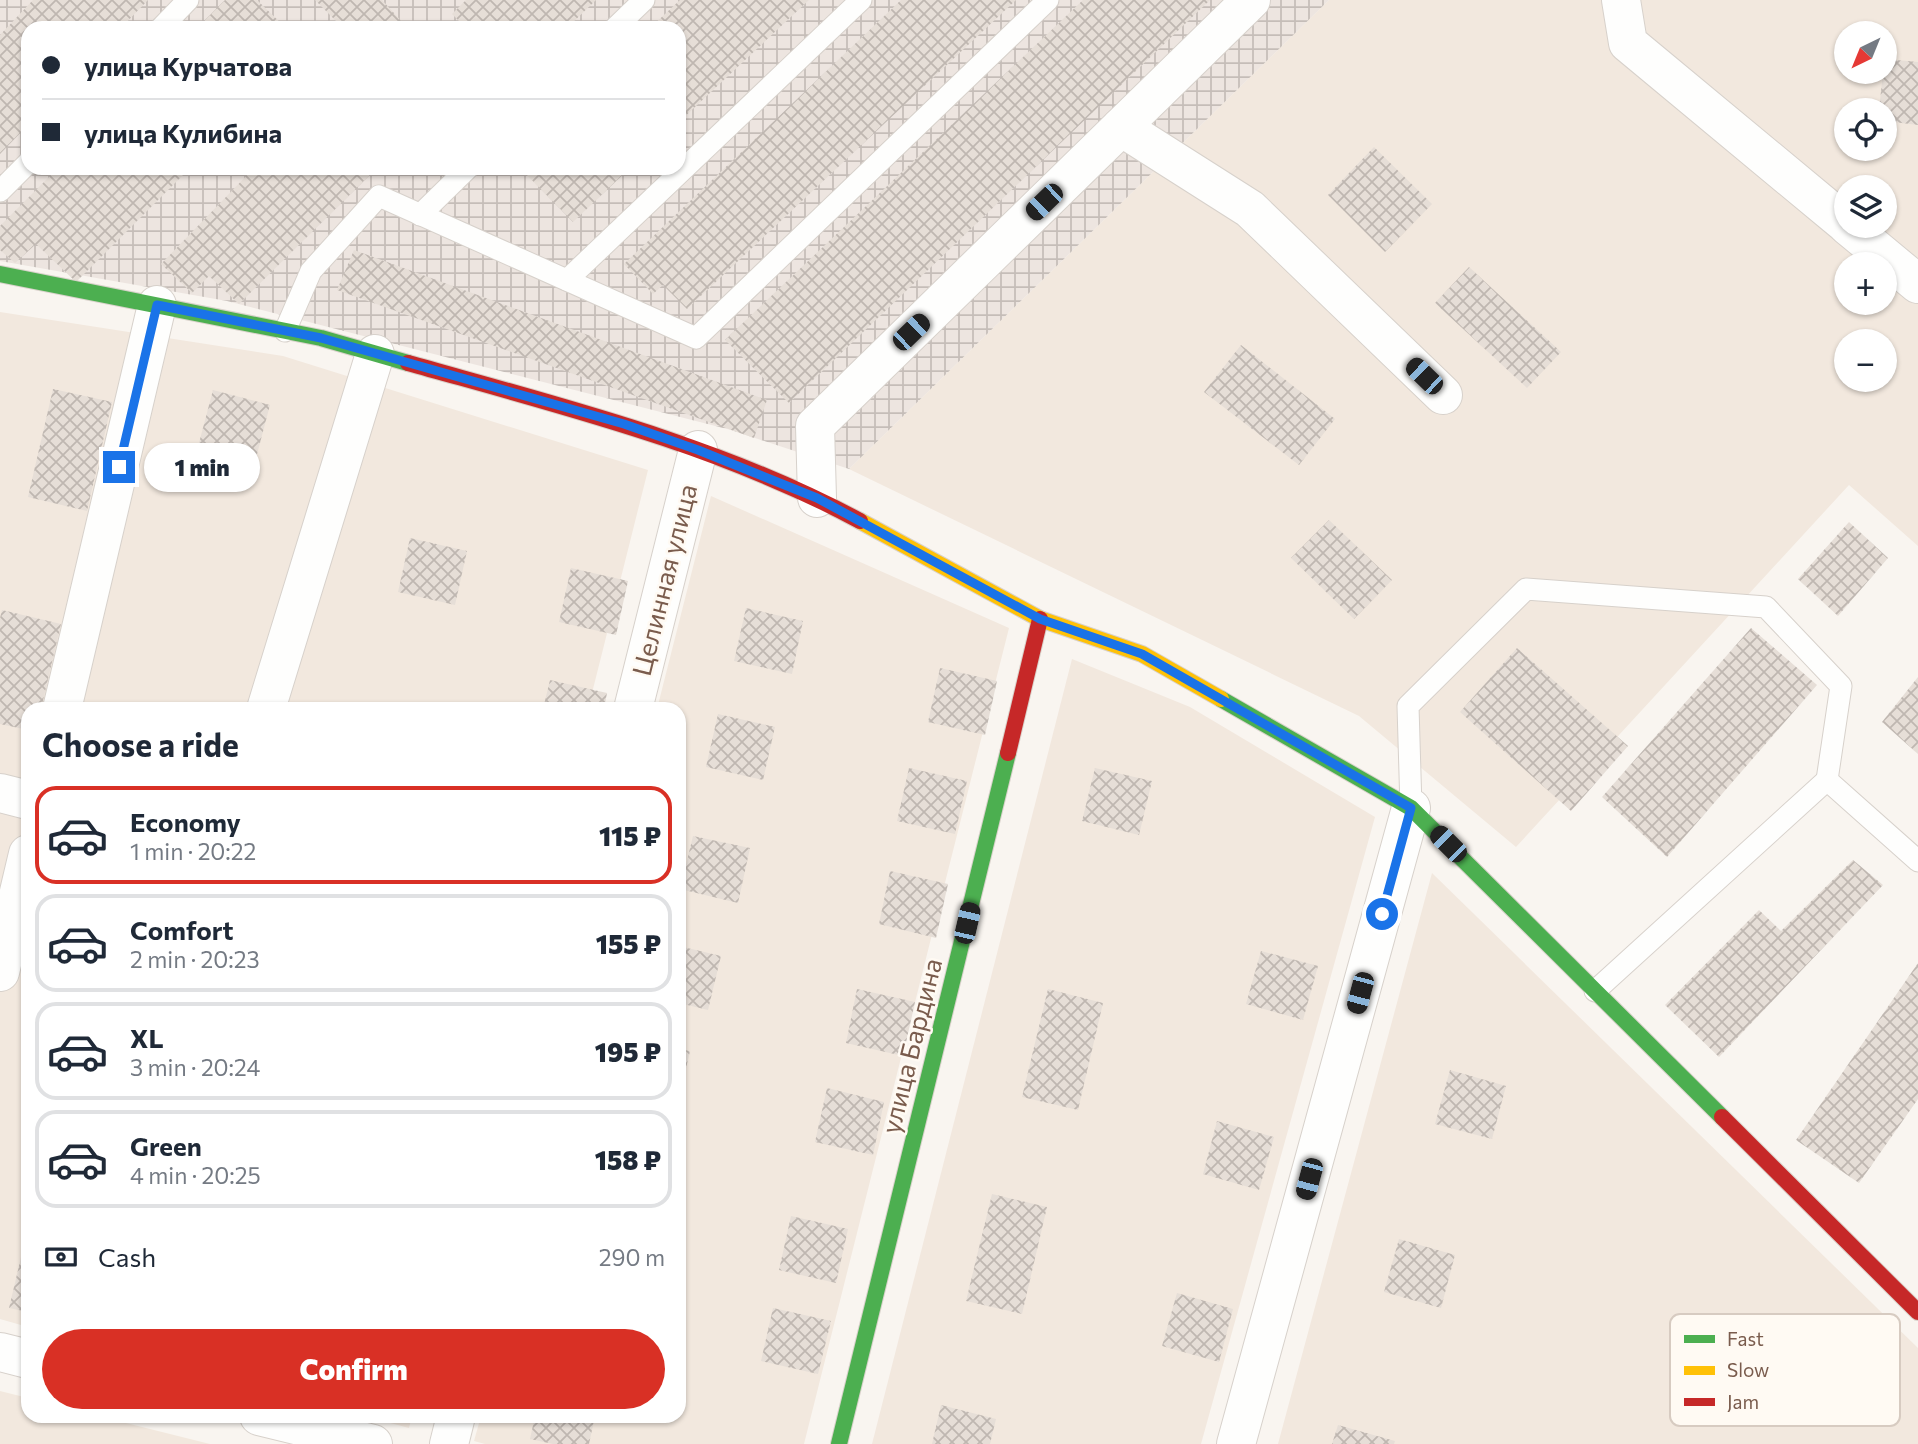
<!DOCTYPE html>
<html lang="en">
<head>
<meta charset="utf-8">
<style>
	body { margin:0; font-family:Commissioner,sans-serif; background:#f2f2f3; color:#1f2937; height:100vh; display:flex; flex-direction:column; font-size:26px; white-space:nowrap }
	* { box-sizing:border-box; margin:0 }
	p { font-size:23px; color:#747a83 }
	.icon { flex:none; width:38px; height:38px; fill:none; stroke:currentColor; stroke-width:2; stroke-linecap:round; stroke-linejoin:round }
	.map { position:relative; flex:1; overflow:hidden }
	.side { position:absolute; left:21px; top:702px; width:665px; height:721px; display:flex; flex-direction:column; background:#fff; border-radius:21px; box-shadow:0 2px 5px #0004 }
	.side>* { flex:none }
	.top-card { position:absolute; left:21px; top:21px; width:665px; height:154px; border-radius:21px; box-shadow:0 2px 5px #0004; display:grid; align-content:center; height:154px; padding:0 21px; background:#fff }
	.needle { width:46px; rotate:223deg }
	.buttons { position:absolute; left:1834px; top:21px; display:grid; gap:14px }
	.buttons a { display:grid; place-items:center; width:63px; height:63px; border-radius:50%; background:#fff; box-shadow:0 2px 5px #0004; font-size:35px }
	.end { position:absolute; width:32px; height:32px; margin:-16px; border:9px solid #1a73e8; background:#fff; box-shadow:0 0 0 4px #fff }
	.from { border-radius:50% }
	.bubble { position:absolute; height:49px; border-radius:24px; background:#fff; box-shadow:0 2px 5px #0004; font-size:23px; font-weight:800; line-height:49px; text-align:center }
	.car { position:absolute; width:21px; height:42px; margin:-21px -10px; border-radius:9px; box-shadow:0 0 5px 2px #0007; background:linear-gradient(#222 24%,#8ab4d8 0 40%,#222 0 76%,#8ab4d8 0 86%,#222 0) }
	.top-card b { display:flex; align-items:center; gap:24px; height:66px; font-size:26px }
	.top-card b+b { border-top:2px solid #e0e1e3 }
	.top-card i { width:18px; height:18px; background:#1f2937 }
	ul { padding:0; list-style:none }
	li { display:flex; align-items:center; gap:21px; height:98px; margin:0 14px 10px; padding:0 7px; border:4px solid #e0e1e3; border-radius:21px }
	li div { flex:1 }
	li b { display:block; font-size:26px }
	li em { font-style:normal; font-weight:800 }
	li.on { border-color:#d93025 }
	li>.icon { width:63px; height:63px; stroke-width:1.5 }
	h2 { padding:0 21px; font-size:32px; line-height:84px }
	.pay { display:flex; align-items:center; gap:18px; height:77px; padding:0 21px; font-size:26px }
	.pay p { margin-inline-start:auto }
	.button { display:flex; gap:14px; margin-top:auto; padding:14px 21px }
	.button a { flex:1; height:80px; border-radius:42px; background:#d93025; color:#fff; font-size:28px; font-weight:800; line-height:80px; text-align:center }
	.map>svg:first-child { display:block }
	.residential { fill:#f2e8de; fill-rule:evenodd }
	.industrial { fill:url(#industrial-grid); fill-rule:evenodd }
	.building { fill:url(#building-cross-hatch) }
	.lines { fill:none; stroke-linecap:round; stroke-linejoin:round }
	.lane-casing { stroke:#d7d1cb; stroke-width:23 }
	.street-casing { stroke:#d7d1cb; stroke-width:40 }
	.fast-casing { stroke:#d9d2cb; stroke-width:18 }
	.slow-casing { stroke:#d9d2cb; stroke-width:18 }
	.jam-casing { stroke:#d9d2cb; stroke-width:18 }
	.lane { stroke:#fefefd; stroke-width:21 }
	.street { stroke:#fefefd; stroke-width:38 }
	.fast { stroke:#4caf50; stroke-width:16 }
	.slow { stroke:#ffc107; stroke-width:16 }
	.jam { stroke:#c62828; stroke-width:16 }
	.route { stroke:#1a73e8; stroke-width:9 }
	.labels { text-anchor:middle; stroke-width:5; stroke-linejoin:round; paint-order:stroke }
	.street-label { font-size:26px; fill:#7a5c4d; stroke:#fffaf3 }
	.key { fill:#fffaf3; stroke:#d7cbc1; stroke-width:2 }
	.key-label { font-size:19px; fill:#7a5c4d }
</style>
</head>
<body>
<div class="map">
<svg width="1918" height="1444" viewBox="0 0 1918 1444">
	<defs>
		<pattern id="industrial-grid" width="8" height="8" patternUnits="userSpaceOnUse" patternTransform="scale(1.75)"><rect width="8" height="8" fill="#ede5e0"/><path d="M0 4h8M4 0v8" fill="none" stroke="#c5bdb8"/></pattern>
		<pattern id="building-cross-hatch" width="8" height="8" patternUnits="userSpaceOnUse" patternTransform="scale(1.75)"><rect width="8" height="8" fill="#e6ded7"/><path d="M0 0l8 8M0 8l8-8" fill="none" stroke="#bfb7b1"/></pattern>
	</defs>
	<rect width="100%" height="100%" fill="#f9f5f0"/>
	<g class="residential">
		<path d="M1329,0h589v546l-69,-61 -333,362 -157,-131 -510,-247zM1846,33h39v39h-39zM1846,110h39v39h-39zM1846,187h39v39h-39zM1846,264h39v39h-39zM1846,341h39v39h-39z"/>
		<path d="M0,312l283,44 365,114 -60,239h-560v618l-28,-8z"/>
		<path d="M711,496l298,132 -205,816h-319l-11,-3 7,-25h198v-707h-22z"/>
		<path d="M1072,659l118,48 185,110 -174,627h-329z"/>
		<path d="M1432,873l486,475v96h-640z"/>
		<path d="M0,1391l28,7v18h70l112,28h-210z"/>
		<path d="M364,1416h48l-3,12z"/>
	</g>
	<path class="industrial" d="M0,0h1329l-480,469 -118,-39 -504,-129 -227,-40zM28,28h651v140h-651z"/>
	<g class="building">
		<path d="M33,0h115l-27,28h-93v97l-28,29v-119z"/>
		<path d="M225,0h32l29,28h-89z"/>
		<path d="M315,0h67l23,25 -3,3h-59z"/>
		<path d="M466,0h130l-29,28h-101l-14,-14z"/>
		<path d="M680,0h129l-130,122v-94h-29z"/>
		<path d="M901,0h115l-329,309 -24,-24 -10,9 -29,-30z"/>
		<path d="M1083,0h127l-421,403 -64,-63z"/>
		<path d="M1885,59l33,3v63l-33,-4v-11h-6l4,-38h2z"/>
		<path d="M1374,147l58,57 -47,48 -57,-57z"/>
		<path d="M58,168h132l-114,114 -40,-38 -21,19 -15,-13v-24z"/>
		<path d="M254,168h123l-138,136 -30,-28 -17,17 -31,-29z"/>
		<path d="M520,168h110l-57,54z"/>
		<path d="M354,250l413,150 -13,38 -417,-148z"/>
		<path d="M1469,267l92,85 -34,36 -92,-85z"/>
		<path d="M1241,345l94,74 -36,46 -95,-73z"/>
		<path d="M53,389l59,13 -25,109 -59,-14z"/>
		<path d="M213,390l57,15 -14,53 -57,-15z"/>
		<path d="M1329,520l63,60 -38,39 -63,-61z"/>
		<path d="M1849,522l39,36 -50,58 -40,-37z"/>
		<path d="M410,538l57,13 -12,54 -57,-13z"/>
		<path d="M571,568l57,13 -12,54 -57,-13z"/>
		<path d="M746,608l57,13 -11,53 -58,-13z"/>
		<path d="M2,610l59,14 -20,85h-13v21l-28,-6v-106z"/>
		<path d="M1751,628l66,57 -150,172 -65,-60z"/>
		<path d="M1517,648l111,98 -57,65 -111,-99z"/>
		<path d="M940,668l57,13 -12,54 -57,-13z"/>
		<path d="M1918,677v77l-36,-32z"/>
		<path d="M550,680l57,13 -3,16h-61z"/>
		<path d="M718,714l57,13 -12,53 -57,-13z"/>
		<path d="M909,768l58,13 -12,53 -58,-13z"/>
		<path d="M1095,768l57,13 -13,54 -57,-14z"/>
		<path d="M693,836l57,12 -12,55 -58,-14z"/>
		<path d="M1853,860l30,25 -164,172 -54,-52 94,-95 22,21z"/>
		<path d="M890,871l58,13 -12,54 -57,-14z"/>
		<path d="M679,946l42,10 -13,54 -29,-7z"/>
		<path d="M1261,951l57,15 -15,54 -57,-16z"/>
		<path d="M1918,963v136l-59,84 -63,-43z"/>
		<path d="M857,989l58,13 -12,54 -57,-13z"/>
		<path d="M1048,989l55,14 -25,107 -56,-13z"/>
		<path d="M679,1049l11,2 -10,43h-1z"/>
		<path d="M1450,1070l56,16 -14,53 -57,-15z"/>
		<path d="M827,1088l57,14 -11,53 -58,-13z"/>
		<path d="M1217,1121l57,16 -15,53 -56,-16z"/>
		<path d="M992,1194l55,13 -25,107 -56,-13z"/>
		<path d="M791,1216l57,13 -12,54 -57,-13z"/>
		<path d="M27,1232h1v80l-19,-4z"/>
		<path d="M1399,1239l56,16 -14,53 -57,-16z"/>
		<path d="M1177,1293l56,16 -14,53 -57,-16z"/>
		<path d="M773,1308l58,13 -13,53 -57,-13z"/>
		<path d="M941,1405l55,14 -6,25h-58z"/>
		<path d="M535,1416h60l-6,28h-36l-23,-5z"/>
		<path d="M1338,1425l57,16 -1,3h-62z"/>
	</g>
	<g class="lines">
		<defs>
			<g id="lane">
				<path d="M161,28l27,-28"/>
				<path d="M615,28l29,-28"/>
				<path d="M0,191l28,-28"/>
				<path d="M420,215l48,-47"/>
				<path d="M567,280l294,-280"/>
				<path d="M285,331l26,-60 68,-75 317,142 352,-338"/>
				<path d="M1411,808l-3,-102 118,-117 240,18 75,79 -14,94"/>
				<path d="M1595,991l232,-211 91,81"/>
			</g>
			<g id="street">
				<path d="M1621,0l7,43 218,181"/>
				<path d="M1121,127l129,82 193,186"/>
				<path d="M1848,226l70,58"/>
				<path d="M817,498l-2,-72 436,-426"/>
				<path d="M62,709l95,-404"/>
				<path d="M266,709l109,-355"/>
				<path d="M633,709l65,-259"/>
				<path d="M0,793l28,7"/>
				<path d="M0,972l28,-118"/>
				<path d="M0,1352l28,7"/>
				<path d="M259,1416l114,28"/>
				<path d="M449,1444l7,-28"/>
				<path d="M1236,1444l175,-636"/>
			</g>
			<g id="fast">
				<path d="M0,274l321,64 87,25"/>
				<path d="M1221,699l190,109 311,309"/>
				<path d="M839,1444l169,-691"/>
			</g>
			<path id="slow" d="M860,521l180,98 102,35 79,45"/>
			<g id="jam">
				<path d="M408,363c153,43 311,82 452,158"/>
				<path d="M1008,753l32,-134"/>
				<path d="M1722,1117l196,195"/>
			</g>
		</defs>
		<use href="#lane" class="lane-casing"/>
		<use href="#street" class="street-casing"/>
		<use href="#fast" class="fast-casing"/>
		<use href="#slow" class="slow-casing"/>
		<use href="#jam" class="jam-casing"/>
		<use href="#lane" class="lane"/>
		<use href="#street" class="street"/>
		<use href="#fast" class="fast"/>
		<use href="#slow" class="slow"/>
		<use href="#jam" class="jam"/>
	</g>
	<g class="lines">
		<path class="route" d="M119,467l38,-162 164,33 303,86 74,26 119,48 223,121 102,35 269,154 -29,106"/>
	</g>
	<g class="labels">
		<g class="street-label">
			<text transform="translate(665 580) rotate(-76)" y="9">Целинная улица</text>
			<text transform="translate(912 1046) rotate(-76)" y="9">улица Бардина</text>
		</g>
	</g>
	<rect x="1670" y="1314" width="230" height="112" rx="10" class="key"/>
	<rect x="1684" y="1335" width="31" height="8" fill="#4caf50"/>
	<rect x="1684" y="1366" width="31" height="9" fill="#ffc107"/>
	<rect x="1684" y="1398" width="31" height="8" fill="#c62828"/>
	<g class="key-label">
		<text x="1727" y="1346">Fast</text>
		<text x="1727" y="1377">Slow</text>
		<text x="1727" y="1409">Jam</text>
	</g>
</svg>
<div class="buttons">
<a><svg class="needle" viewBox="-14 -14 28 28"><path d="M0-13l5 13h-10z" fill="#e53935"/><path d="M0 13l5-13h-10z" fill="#747a83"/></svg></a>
<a><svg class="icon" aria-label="locate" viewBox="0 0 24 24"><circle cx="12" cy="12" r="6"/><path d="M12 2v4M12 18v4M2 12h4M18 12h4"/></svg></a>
<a><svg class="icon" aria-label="layers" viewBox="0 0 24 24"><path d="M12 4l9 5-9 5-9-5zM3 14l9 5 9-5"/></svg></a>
<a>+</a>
<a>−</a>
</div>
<i class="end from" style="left:1382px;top:914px"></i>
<i class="end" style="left:119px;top:467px"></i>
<div class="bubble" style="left:144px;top:443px;width:116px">1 min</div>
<i class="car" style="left:1044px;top:202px;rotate:226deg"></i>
<i class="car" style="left:911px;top:332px;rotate:46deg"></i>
<i class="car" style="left:1424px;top:376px;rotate:314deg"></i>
<i class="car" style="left:1448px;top:844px;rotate:315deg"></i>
<i class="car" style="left:967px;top:923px;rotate:13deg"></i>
<i class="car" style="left:1360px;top:993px;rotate:195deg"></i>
<i class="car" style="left:1309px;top:1179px;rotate:195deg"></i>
<div class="top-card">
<b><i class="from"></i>улица Курчатова</b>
<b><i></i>улица Кулибина</b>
</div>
<section class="side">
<h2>Choose a ride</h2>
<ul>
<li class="on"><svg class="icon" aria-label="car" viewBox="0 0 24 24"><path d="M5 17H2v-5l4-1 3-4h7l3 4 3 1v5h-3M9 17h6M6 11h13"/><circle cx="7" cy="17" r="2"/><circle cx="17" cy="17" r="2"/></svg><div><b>Economy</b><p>1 min · 20:22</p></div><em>115 ₽</em></li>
<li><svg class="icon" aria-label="car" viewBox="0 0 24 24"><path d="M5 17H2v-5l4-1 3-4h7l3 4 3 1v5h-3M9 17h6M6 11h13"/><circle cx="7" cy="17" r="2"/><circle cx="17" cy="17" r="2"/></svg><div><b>Comfort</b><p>2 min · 20:23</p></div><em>155 ₽</em></li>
<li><svg class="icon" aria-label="car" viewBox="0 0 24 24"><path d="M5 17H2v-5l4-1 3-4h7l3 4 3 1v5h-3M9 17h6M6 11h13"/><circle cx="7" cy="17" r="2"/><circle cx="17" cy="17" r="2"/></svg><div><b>XL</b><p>3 min · 20:24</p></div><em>195 ₽</em></li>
<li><svg class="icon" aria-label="car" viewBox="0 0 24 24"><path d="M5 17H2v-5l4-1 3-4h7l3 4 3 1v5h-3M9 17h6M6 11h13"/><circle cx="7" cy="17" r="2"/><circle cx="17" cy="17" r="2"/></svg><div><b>Green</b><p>4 min · 20:25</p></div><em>158 ₽</em></li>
</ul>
<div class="pay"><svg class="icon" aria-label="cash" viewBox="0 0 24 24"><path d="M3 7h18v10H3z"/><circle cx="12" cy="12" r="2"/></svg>Cash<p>290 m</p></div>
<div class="button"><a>Confirm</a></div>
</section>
</div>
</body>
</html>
